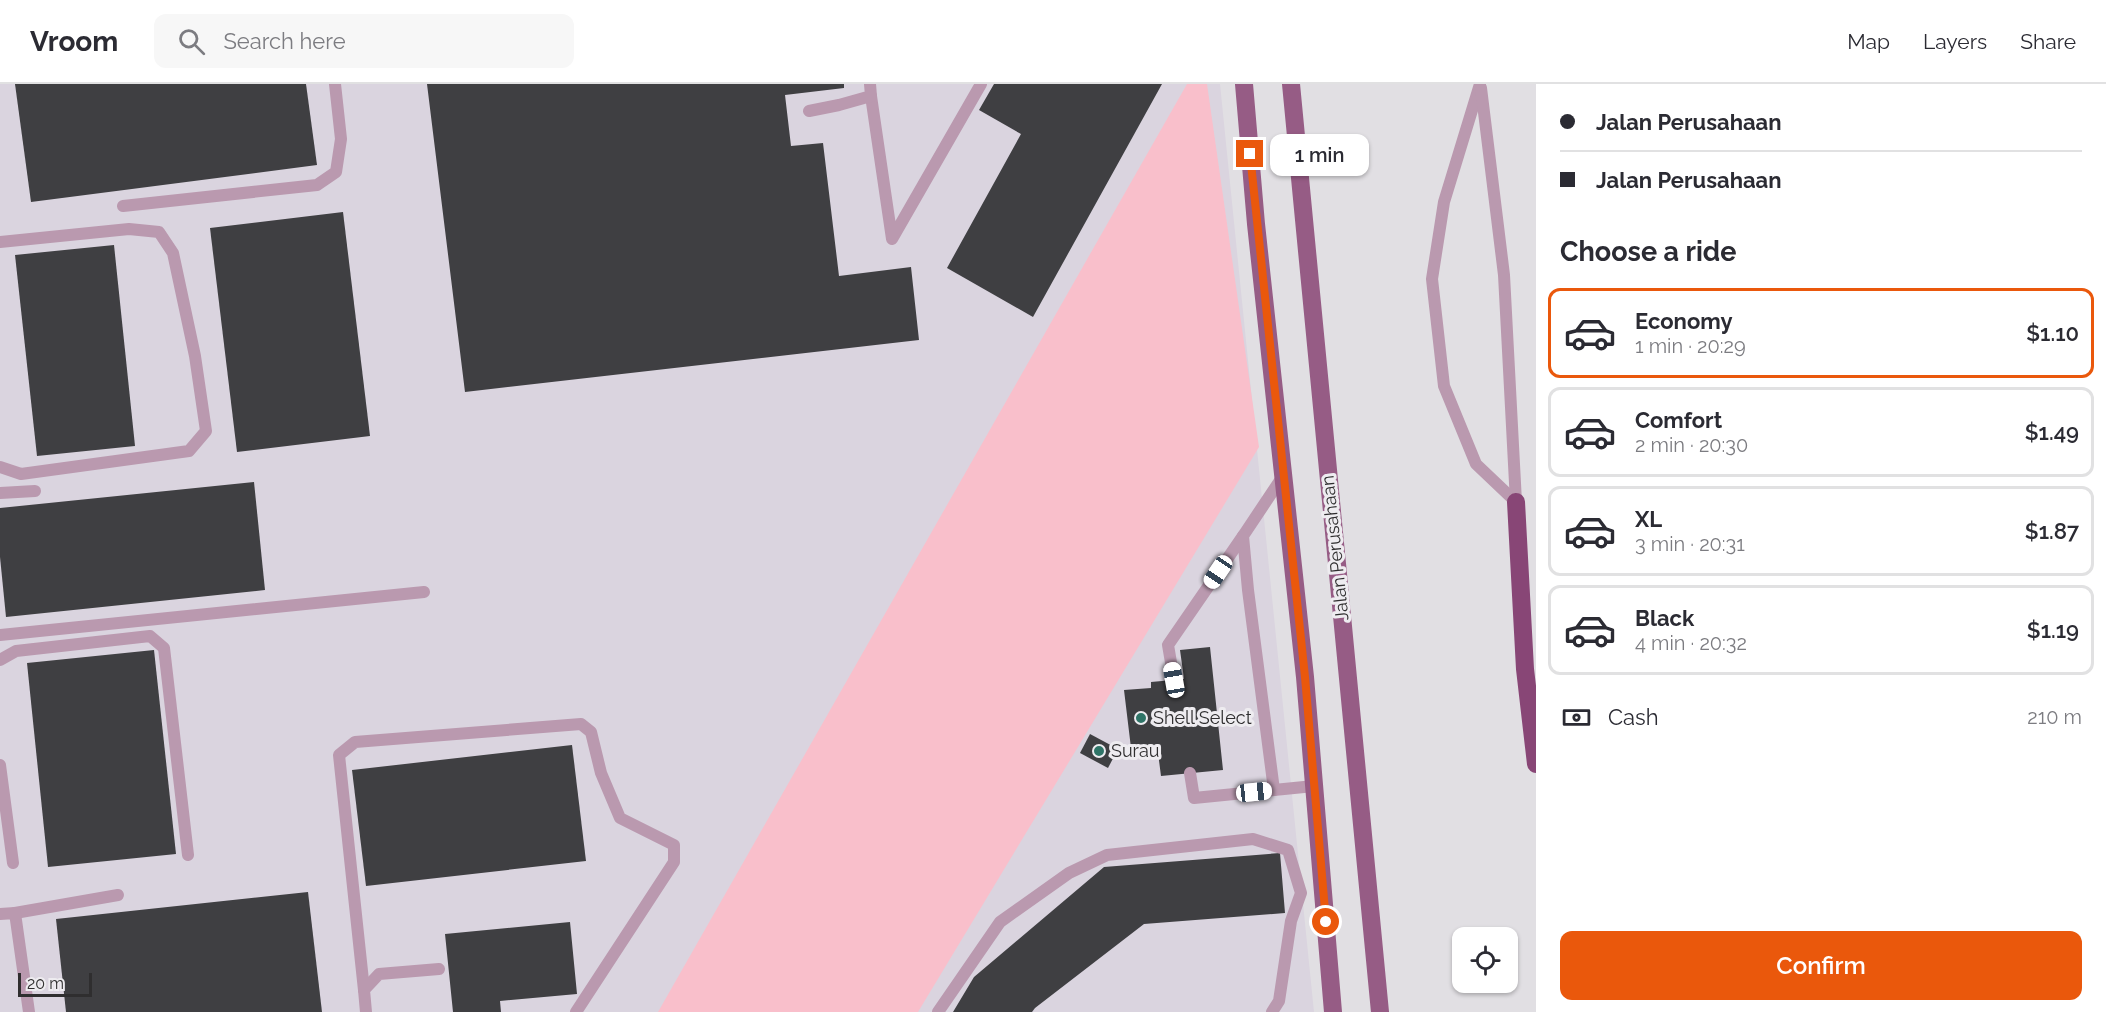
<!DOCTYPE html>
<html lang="en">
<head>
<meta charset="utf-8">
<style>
	body { margin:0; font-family:Raleway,sans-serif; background:#f7f7f7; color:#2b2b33; height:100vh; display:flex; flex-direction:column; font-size:22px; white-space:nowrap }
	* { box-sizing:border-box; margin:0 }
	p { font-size:20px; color:#7c7c81 }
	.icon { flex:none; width:33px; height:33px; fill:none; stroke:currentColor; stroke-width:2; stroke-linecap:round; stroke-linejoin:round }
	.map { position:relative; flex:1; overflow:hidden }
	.side { display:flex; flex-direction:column; background:#fff; width:570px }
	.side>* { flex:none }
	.banner { display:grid; align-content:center; height:132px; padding:0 24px; background:#fff }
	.tools { position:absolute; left:1452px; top:843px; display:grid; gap:12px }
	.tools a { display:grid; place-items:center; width:66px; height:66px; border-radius:12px; background:#fff; box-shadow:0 2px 4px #0004; font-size:30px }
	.scale { position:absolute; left:18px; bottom:15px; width:74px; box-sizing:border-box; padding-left:6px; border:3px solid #2f2e2f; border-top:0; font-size:16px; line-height:21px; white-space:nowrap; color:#2f2e2f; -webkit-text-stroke:4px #eeecf0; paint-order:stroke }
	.end { position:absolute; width:27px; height:27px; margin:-14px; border:8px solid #ea580c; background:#fff; box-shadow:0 0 0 3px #fff }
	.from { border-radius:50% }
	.bubble { position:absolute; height:42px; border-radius:12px; background:#fff; box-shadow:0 2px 4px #0004; font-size:20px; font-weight:600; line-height:42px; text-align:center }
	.car { position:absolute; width:18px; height:36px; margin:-18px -9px; border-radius:8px; box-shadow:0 0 4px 2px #0007; background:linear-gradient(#fff 24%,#345 0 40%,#fff 0 76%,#345 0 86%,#fff 0) }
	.banner b { display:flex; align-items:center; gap:21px; height:57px; font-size:22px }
	.banner b+b { border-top:2px solid #e1e1e2 }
	.banner i { width:15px; height:15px; background:#2b2b33 }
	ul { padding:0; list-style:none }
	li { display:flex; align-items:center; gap:18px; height:90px; margin:0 12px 9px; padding:0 12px; border:3px solid #e1e1e2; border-radius:12px }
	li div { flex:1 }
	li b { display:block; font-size:22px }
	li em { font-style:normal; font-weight:600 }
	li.active { border-color:#ea580c }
	li>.icon { width:54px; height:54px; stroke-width:1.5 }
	h2 { padding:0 24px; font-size:27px; line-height:72px }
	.pay { display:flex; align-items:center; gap:15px; height:66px; padding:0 24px; font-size:22px }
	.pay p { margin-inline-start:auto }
	.button { display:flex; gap:12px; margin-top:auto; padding:12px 24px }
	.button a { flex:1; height:69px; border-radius:12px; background:#ea580c; color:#fff; font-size:24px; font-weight:600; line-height:69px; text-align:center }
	header { display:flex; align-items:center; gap:36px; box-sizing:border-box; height:84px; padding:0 30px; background:#fff; border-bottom:2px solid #e1e1e2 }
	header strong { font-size:28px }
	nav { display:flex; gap:33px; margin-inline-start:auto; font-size:21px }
	.search { width:420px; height:54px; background:#f7f7f7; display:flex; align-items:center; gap:15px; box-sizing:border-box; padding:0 21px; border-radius:12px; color:#7c7c81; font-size:22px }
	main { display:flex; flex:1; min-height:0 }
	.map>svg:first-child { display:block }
	.built { fill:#dad4df }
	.green { fill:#f9bfcb }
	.building { fill:#3f3f42 }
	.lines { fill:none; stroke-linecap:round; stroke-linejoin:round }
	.lane { stroke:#ba99af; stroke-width:12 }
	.primary { stroke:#965c85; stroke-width:18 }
	.highway { stroke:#884676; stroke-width:18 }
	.route { stroke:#ea580c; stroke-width:8 }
	.poi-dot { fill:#2f7467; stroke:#eeecf0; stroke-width:2 }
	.labels { text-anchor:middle; stroke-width:6; stroke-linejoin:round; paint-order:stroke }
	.street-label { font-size:18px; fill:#2f2e2f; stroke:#eeecf0 }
	.poi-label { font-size:18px; fill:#2f2e2f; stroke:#eeecf0; text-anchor:start }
</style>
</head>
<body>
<header>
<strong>Vroom</strong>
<div class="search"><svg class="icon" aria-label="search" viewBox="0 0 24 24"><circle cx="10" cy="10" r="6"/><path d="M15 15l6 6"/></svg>Search here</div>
<nav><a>Map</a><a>Layers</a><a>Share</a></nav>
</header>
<main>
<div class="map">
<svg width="1536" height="928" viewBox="0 0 1536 928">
	<rect width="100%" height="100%" fill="#e1dfe3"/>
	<path class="built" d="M0,0h1220l94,928h-1314z"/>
	<path class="green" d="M1187,0h20l52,363 -341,565h-260z"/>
	<g class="building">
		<path d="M15,0h291l11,81 -286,37z"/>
		<path d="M427,0h417v4l-59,7 6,51 32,-3 16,133 72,-9 8,73 -454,52z"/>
		<path d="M994,0h168l-129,233 -86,-49 74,-134 -42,-24z"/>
		<path d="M343,128l27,224 -133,16 -27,-224z"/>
		<path d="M114,161l21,201 -98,10 -22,-201z"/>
		<path d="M254,398l11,108 -259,27 -6,-60v-49z"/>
		<path d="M1210,563l13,123 -62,6 -4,-31 -26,3 -7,-58 27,-2v-6l33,-3 -4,-29z"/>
		<path d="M154,566l22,204 -128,13 -21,-204z"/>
		<path d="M1090,650l28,15 -10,19 -28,-15z"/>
		<path d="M572,661l14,116 -220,25 -14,-116z"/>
		<path d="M1280,769l5,60 -141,11 -109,84 -3,4h-79l21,-35 130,-110z"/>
		<path d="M308,808l14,120h-256l-10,-93z"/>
		<path d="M570,838l7,72 -77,7 1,11h-48l-8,-78z"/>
	</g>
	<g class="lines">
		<g class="lane">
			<path d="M1480,0l-36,118 -12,77 12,107 32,78 40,38"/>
			<path d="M1481,4l23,187 12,227"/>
			<path d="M871,12l21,143 89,-155"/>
			<path d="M809,27l30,-6 32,-9 -1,-12"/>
			<path d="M123,122l194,-21 19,-13 5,-33 -6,-55"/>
			<path d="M0,158l129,-13 30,3 14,21 22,103 11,75 -17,20 -168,23 -21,-7"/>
			<path d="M1283,392l-40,60 5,54 26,200 40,-4"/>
			<path d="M0,409l35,-2"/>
			<path d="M0,551l424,-43"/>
			<path d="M0,576l16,-9 134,-15 14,12 24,207"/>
			<path d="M1174,596l-6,-35 75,-109"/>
			<path d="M0,681l13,98"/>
			<path d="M1190,689l4,25 80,-8"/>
			<path d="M15,829l103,-18"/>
			<path d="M0,830l15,-1 14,99"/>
			<path d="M364,906l-25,-235 16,-13 226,-18 10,8 10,41 19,45 54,27v17l-98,150"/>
			<path d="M366,928l-2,-22 15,-16 60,-5"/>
			<path d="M938,928l62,-90 69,-49 38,-18 146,-16 35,11 13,43 -10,28 -12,80 -7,11"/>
		</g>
		<g class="primary">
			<path d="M1244,0l12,140 49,453 28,335"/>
			<path d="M1291,0l89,928"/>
		</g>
		<path class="highway" d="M1516,418l9,167 11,95"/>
	</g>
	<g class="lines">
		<path class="route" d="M1250,70l55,523 21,245"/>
	</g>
	<g class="poi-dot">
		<circle cx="1141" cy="634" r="6"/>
		<circle cx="1099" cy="667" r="6"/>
	</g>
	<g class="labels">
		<g class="street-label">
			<text transform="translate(1335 464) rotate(-96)" y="6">Jalan Perusahaan</text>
		</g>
		<g class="poi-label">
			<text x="1153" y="640">Shell Select</text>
			<text x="1111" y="673">Surau</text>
		</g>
	</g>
</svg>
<div class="tools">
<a><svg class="icon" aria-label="locate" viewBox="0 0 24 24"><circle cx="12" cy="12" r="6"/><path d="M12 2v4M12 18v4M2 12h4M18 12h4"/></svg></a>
</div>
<div class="scale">20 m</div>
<i class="end from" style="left:1326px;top:838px"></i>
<i class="end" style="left:1250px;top:70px"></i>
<div class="bubble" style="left:1270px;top:50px;width:99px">1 min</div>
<i class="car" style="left:1218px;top:488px;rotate:214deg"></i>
<i class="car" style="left:1174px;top:596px;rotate:350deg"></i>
<i class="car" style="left:1254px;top:708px;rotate:84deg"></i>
</div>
<section class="side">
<div class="banner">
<b><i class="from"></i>Jalan Perusahaan</b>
<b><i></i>Jalan Perusahaan</b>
</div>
<h2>Choose a ride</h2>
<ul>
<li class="active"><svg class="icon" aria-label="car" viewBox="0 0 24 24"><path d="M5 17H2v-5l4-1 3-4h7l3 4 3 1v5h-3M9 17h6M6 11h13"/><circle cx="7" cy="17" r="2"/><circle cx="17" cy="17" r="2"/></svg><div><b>Economy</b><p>1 min · 20:29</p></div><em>$1.10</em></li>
<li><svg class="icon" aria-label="car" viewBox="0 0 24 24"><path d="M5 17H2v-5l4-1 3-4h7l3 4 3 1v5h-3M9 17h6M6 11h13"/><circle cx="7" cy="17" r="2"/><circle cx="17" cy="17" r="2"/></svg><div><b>Comfort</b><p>2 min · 20:30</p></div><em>$1.49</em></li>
<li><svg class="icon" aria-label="car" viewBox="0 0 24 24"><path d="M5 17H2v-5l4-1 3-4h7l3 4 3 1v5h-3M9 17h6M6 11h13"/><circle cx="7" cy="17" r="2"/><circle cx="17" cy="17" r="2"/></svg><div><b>XL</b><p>3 min · 20:31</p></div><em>$1.87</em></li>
<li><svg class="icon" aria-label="car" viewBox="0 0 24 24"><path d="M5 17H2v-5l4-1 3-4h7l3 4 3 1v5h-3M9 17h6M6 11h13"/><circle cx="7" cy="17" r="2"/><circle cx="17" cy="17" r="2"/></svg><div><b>Black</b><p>4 min · 20:32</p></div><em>$1.19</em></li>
</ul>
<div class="pay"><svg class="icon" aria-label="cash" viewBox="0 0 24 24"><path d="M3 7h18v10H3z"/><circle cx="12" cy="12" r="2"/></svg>Cash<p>210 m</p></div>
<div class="button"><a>Confirm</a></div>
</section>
</main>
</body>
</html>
